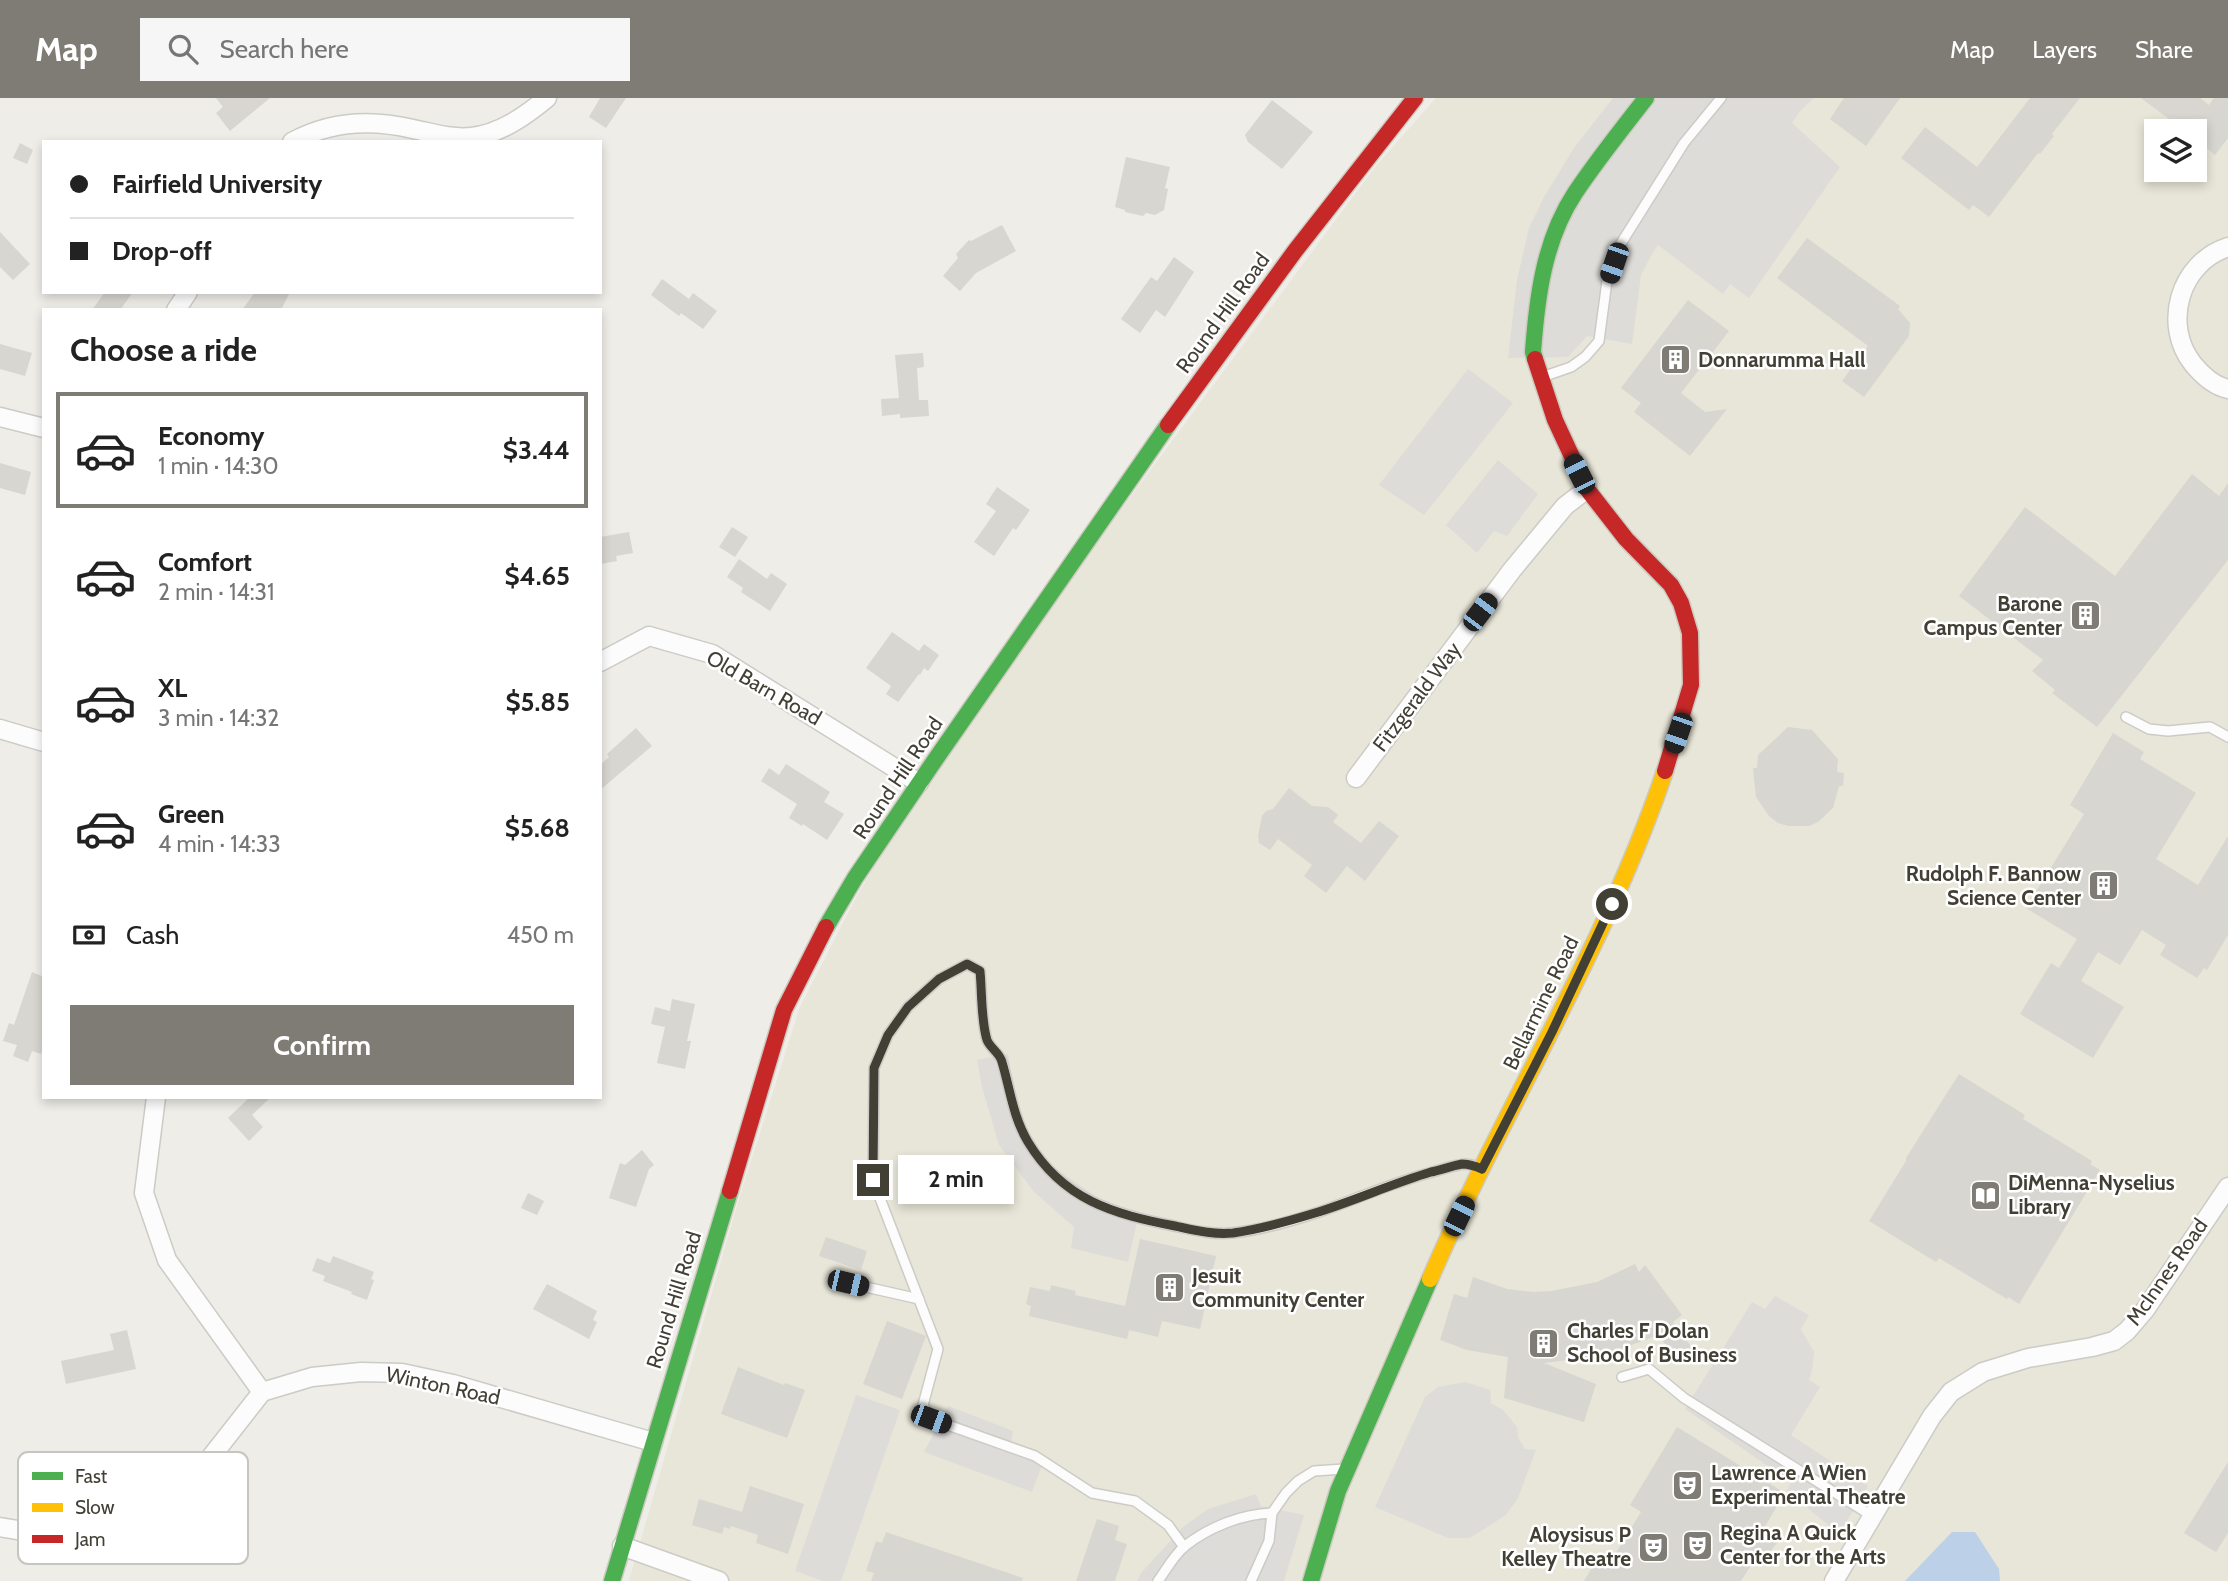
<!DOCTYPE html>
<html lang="en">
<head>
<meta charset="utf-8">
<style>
	body { margin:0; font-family:Cabin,sans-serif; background:#f6f6f6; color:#222; height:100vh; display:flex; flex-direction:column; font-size:26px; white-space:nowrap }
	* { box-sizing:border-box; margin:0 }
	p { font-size:23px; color:#767676 }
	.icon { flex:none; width:38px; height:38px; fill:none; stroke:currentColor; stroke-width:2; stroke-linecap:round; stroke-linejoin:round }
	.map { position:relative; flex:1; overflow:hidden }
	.details { position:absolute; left:42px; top:210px; width:560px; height:791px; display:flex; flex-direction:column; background:#fff; border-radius:0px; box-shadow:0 4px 10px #0003 }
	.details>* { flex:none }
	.banner { position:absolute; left:42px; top:42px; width:560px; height:154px; border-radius:0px; box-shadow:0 4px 10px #0003; display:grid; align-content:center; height:154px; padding:0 28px; background:#fff }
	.fabs { position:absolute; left:2144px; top:21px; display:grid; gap:14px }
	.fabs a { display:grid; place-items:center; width:63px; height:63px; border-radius:0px; background:#fff; box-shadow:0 4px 10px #0003; font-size:35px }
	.end { position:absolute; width:32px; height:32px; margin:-16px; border:9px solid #423f35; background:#fff; box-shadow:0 0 0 4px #fff }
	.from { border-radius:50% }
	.bubble { position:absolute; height:49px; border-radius:0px; background:#fff; box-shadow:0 4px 10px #0003; font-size:23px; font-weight:800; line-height:49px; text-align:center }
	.car { position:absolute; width:21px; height:42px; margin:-21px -10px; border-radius:9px; box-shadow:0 0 5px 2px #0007; background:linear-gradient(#222 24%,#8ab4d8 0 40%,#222 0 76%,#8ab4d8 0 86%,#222 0) }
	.banner b { display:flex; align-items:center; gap:24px; height:66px; font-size:26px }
	.banner b+b { border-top:2px solid #e0e0e0 }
	.banner i { width:18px; height:18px; background:#222 }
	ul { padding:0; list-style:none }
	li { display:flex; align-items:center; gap:21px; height:116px; margin:0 14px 10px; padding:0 14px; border:4px solid transparent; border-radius:0px }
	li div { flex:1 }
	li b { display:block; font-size:26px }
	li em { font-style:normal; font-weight:800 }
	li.selected { border-color:#7e7c74 }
	li>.icon { width:63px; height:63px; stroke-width:1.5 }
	h2 { padding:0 28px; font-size:32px; line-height:84px }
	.pay { display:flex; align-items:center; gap:18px; height:77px; padding:0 28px; font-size:26px }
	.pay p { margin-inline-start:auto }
	.primary-button { display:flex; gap:14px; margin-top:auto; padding:14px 28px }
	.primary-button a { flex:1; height:80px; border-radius:0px; background:#7e7c74; color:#fff; font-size:28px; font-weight:800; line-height:80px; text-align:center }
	header { display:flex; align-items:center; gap:42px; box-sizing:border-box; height:98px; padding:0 35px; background:#7e7c74; color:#fff }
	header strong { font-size:33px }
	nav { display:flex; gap:38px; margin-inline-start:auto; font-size:24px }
	.search { width:490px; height:63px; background:#f6f6f6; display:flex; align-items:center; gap:18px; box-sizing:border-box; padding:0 24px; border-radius:0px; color:#767676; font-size:26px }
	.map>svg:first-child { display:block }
	.education { fill:#e8e6d8; fill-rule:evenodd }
	.parking { fill:#dddcd8 }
	.water { fill:#bcd1e8 }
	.building { fill:#d7d6d1 }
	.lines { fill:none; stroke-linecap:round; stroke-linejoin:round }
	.lane-casing { stroke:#cccbc6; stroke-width:12 }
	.street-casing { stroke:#cccbc6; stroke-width:21 }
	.fast-casing { stroke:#cccac0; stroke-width:19 }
	.slow-casing { stroke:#cccac0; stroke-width:19 }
	.jam-casing { stroke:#cccac0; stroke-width:19 }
	.lane { stroke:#fcfcfc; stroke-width:9 }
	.street { stroke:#fcfcfc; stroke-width:18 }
	.fast { stroke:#4caf50; stroke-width:16 }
	.slow { stroke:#ffc107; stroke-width:16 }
	.jam { stroke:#c62828; stroke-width:16 }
	.route { stroke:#423f35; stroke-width:9 }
	.labels { text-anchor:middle; stroke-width:5; stroke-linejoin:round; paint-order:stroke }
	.street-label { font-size:21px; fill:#423f35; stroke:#fff }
	.poi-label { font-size:21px; font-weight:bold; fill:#423f35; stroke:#fff; text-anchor:start }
	.key { fill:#fff; stroke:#c6c5c2; stroke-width:2 }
	.key-label { font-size:19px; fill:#423f35 }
</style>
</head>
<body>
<header>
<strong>Map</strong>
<div class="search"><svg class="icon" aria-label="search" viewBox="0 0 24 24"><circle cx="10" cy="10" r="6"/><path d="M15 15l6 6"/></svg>Search here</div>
<nav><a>Map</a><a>Layers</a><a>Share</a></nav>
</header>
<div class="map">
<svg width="2228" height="1483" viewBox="0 0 2228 1483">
	<rect width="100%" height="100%" fill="#eeede8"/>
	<path class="education" d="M1436,0h792v1483h-1599l109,-379 62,-195 50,-98 46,-82 141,-204 338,-456zM2156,33h38v39h-38z"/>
	<g class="parking">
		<path d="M1613,0h201l-14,13 -8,12 48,44 -91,131 -19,-14 -7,10 -65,-49 -5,7 -12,23 -9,69 -45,-8 -19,21 -60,1 9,-78 12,-52 15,-31 30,-49z"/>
		<path d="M1468,271l45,34 -89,112 -45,-30z"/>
		<path d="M1498,362l40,34 -31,42 -13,-5 -17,22 -31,-28z"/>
		<path d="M1008,956l6,36 14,43 14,22 17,16 38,26 24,11 18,5 -11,49 -57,-14 3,-21 -40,-35 -35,-47 -17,-58 -5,-27z"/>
		<path d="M1775,1198l34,19 -8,14 13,23 -2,19 -3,9 11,7 -29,48 77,51 -29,48 -52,-43 4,-9 -106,-73 67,-107 13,7z"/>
		<path d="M1465,1284l25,8 1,13 12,7 14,17 1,10 7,12 11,1 -18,48 -12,17 -36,23h-22l-73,-31 50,-110 13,-10z"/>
		<path d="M856,1297l44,15 -59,171h-18l-28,-10z"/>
		<path d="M948,1308l65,25 -2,14 33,15 -12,32 -108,-40z"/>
		<path d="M1256,1396l5,12 43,9 -20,66h-147l4,-8 42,-46 25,-18z"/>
	</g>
	<path class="water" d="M1952,1434h23l24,37 1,12h-95z"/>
	<g class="building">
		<path d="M216,0h54l-40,33 -14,-18 7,-6z"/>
		<path d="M600,0h26l-20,30 -17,-11z"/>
		<path d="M1844,0h56l-34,48 -36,-27z"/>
		<path d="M2030,0h50l-28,36 2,2 -14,18 -2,-1 -49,64 -16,-12 -4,5 -68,-52 24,-31 52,40z"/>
		<path d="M2141,0h59l9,7 5,-7h14v40l-13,17 -11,-9 -10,12v-27h-9z"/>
		<path d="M1272,2l41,32 -31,37 -34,-27 -3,-7z"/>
		<path d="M20,45l13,7 -6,14 -14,-6z"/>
		<path d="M1126,59l44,10 -5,21 3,1 -4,21 -9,5 -9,-2 -3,3 -18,-4v-2l-10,-3z"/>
		<path d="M1002,127l14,26 -40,22 -16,18 -17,-15 15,-18 -2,-4 13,-14 2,1z"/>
		<path d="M0,134l30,32 -17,16 -13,-13z"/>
		<path d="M1807,140l93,68 -2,3 12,14 -1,13 -45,61 -22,-16 26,-35 -91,-68z"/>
		<path d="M1174,159l20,15 -29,45 -9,-7 -16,23 -19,-14 30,-42 6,4z"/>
		<path d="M662,181l27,20 4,-6 24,18 -14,18 -22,-16 -2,3 -28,-21z"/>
		<path d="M105,194h28l-13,18h-28z"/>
		<path d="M255,194h35l-9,18h-39z"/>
		<path d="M1688,202l41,31 -48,62 24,19 22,-3 -37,47 -56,-44 7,-9 -20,-15z"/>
		<path d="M0,246l32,9 -7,23 -25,-7z"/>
		<path d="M923,255l1,14 -7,1 2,32h9l1,16 -29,2v-4l-18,2 -1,-17 18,-1 -4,-43z"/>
		<path d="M0,365l31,9 -6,23 -25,-7z"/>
		<path d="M2192,376l27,22 9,-13v77l-131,167 -45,-34 3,-3 -23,-19 11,-11 -84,-64 66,-89 90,69z"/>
		<path d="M997,389l33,23 -14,20 -3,-2 -19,28 -20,-14 22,-31 -10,-7z"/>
		<path d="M732,429l16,10 -13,20 -16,-10z"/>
		<path d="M629,434l4,21 -17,3 1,5 -17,3v-27z"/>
		<path d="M739,461l28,20 4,-6 16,11 -17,27 -29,-19 2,-4 -16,-11z"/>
		<path d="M892,534l27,19 5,-7 15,11 -11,16 -4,-3 -4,7 -1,-1 -21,28 -12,-8 5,-8 -25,-18z"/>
		<path d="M1788,629l24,3 26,29 -1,13 7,1 -1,13h-4l-6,22 -15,14 -9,4h-21l-10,-3 -9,-7 -13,-19 -3,-29h4l1,-13z"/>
		<path d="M636,630l16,18 -52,44v-25l9,-8 -2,-3z"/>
		<path d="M2113,635l31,19 -4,7 56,34 -40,66 42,26 30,-49v99l-21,35 -3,-2 -7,10 -37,-23 6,-10 -24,-15 -22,35 -22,-13 -17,29 43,26 -31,51 -73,-44 31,-51 8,5 18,-29 -51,-31 58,-94 -14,-9z"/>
		<path d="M786,666l44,28 -6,10 20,12 -17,26 -24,-16 -1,2 -13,-8 8,-14 -36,-23 8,-13 10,7z"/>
		<path d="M1289,690l23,18 16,1 10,8 -5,7 28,21 18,-22 20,15 -34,45 -18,-15 -21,27 -22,-17 8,-11 -34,-26 -8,11 -11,-7 -1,-7 4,-20 4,-5 7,-2z"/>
		<path d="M32,874l12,5v69l-3,8 -9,-3 -4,11 -15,-6 4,-11 -14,-4 6,-18 5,2z"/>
		<path d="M672,901l23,5 -8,37h4l-6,28 -28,-6 8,-36 -14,-3 4,-17 15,4z"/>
		<path d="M1959,976l66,41 -2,4 69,42 -2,3 10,6 -81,134 -11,-7 -1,2 -68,-41 -3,4 -67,-41 37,-60v-3z"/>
		<path d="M250,999h21l-19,18 11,12 -14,14 -21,-23z"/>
		<path d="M642,1052l12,15 -5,4 -13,38 -27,-9 11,-35 5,2z"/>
		<path d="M528,1095l16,8 -7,14 -16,-7z"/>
		<path d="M826,1139l41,14 -6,19 -42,-14z"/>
		<path d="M1140,1141l76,17 -16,73 -38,-8 -4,16 -29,-7 -2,9 -98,-23 2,-10 -5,-2 4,-17 20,4 1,-6 25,6 -1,4 50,11z"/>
		<path d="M333,1158l41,16 -3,7 3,1 -7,20 -16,-6 1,-2 -29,-11 2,-5 -13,-5 5,-13 13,5z"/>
		<path d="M1635,1166l4,8 6,-7 37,50 -9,7 22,30 -18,10 -18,-27 -58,21 -57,7 52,21 -12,38 -80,-24 4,-41 -41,-7 -27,-10 14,-46 13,4 6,-21 34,12 26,3 19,-1 45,-9z"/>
		<path d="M547,1186l50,27 -4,9 4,2 -8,17 -56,-30z"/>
		<path d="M887,1223l39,15 -24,63 -39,-15z"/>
		<path d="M127,1232l9,39 -70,15 -5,-23 53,-11 -4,-16z"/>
		<path d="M738,1269l46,18 1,-2 20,7 -18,48 -66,-24z"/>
		<path d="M1677,1329l108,66 -24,40 16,10 -16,19 -6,-3 -14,22h-157l17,-28 11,6 29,-47 -11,-7z"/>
		<path d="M2228,1364v71l-12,19 -32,-19z"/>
		<path d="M750,1388l54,18 -16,50 -32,-11 2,-8 -27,-9 -1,3 -6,-2 -2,7 -30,-9 7,-26 43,13z"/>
		<path d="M1097,1421l22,7 -4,14 12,4 -12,37h-39z"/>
		<path d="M886,1434l137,46 -1,3h-151l3,-8 -8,-2 10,-30 6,2z"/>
	</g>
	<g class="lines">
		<defs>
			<g id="lane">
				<path d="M1542,279l29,-10 14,-10 14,-16 8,-60 13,-36 64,-102 37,-45"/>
				<path d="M2126,619l23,12 19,2 42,-4 18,10"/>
				<path d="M848,1185l71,16"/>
				<path d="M1622,1279l27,-8 35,29 188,118"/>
				<path d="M1184,1449l-16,-22 -33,-24 -43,-8 -57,-37 -104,-37 -8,-14 15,-56 -65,-169 1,-112 14,-33 20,-28 31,-28 28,-15 13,7c2,21 1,50 7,69 3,8 12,13 15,21 8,28 11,56 26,81 34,57 85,72 146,84 19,4 38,9 58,7 29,-3 60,-12 87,-21 37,-13 73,-29 110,-39 12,-3 24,-8 36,-9 6,0 10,2 16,4"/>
				<path d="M1158,1483c8,-11 16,-26 27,-35 24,-19 57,-32 87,-33"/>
				<path d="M1251,1483l18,-40 3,-28 14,-20 12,-12 16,-10 30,-2"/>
			</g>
			<g id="street">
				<path d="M292,44c38,-21 79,-23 121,-13 19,4 39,10 58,8 29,-3 54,-21 76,-39"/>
				<path d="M2228,149c-49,16 -66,78 -35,117 9,11 21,22 35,25"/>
				<path d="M176,212l12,-18"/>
				<path d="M0,319l44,11"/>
				<path d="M600,564l49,-26 63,18 207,129"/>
				<path d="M0,631l44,13"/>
				<path d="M1356,680l156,-208 53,-64 22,-17"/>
				<path d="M156,999l-12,96 23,67 95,132"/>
				<path d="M0,1429l89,15 30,-6 36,-17 34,-34 73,-93 50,-15 49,-5 41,1 51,11 200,58"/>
				<path d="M622,1448l97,35"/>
				<path d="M1834,1483l98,-165 19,-24 32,-20 45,-14 64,-11 22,-6 13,-10 18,-21 83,-123"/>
			</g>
			<g id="fast">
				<path d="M1535,261l-2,-7c4,-55 11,-112 42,-159 22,-33 47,-64 71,-95"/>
				<path d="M826,829l29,-49 80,-118 233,-335"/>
				<path d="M612,1483l118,-390"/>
				<path d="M1311,1483l27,-90 92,-212"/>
			</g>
			<path id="slow" d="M1430,1181c74,-171 175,-330 235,-508"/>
			<g id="jam">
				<path d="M1535,261l20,61 32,69 39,50 45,46 10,18 9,30 1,52 -26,86"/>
				<path d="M1168,327l127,-174 120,-153"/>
				<path d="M730,1093l54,-181 42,-83"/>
			</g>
		</defs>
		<use href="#lane" class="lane-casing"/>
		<use href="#street" class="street-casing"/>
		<use href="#fast" class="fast-casing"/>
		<use href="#slow" class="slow-casing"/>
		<use href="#jam" class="jam-casing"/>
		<use href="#lane" class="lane"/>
		<use href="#street" class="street"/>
		<use href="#fast" class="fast"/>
		<use href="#slow" class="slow"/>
		<use href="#jam" class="jam"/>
	</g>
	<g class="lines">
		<path class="route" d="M873,1082l1,-112 14,-33 20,-28 31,-28 28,-15 13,7c2,21 1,50 7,69 3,8 13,13 15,22 8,27 11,55 26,80 35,58 85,72 147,84 19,4 38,9 58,7 28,-4 56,-12 82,-20 39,-12 76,-29 116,-41 10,-2 20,-6 31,-8 7,0 13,2 20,5l70,-137 60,-128"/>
	</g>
	<defs>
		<symbol id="building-square" viewBox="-11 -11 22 22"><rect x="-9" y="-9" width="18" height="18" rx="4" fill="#7e7c74" stroke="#fff"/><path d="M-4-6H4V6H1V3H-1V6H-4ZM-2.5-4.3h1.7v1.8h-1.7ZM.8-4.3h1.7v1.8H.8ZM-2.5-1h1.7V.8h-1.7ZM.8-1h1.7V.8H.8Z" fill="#fff"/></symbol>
		<symbol id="library-square" viewBox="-11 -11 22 22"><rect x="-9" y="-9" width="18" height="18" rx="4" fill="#7e7c74" stroke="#fff"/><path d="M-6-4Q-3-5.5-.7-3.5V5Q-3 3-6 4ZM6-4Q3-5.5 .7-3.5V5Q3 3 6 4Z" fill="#fff"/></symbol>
		<symbol id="theatre-square" viewBox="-11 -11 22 22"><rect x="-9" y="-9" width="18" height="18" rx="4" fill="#7e7c74" stroke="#fff"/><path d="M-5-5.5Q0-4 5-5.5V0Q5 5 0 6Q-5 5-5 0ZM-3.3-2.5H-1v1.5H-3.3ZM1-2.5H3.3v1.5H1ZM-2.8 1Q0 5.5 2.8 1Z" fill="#fff"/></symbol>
	</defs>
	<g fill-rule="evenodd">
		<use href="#building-square" x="1658" y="244" width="35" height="35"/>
		<use href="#building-square" x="2068" y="500" width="35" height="35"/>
		<use href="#building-square" x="2086" y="770" width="35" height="35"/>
		<use href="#library-square" x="1968" y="1080" width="35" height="35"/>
		<use href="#building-square" x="1152" y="1172" width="35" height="35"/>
		<use href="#building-square" x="1526" y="1228" width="35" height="35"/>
		<use href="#theatre-square" x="1670" y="1370" width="35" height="35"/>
		<use href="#theatre-square" x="1680" y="1430" width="35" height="35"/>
		<use href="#theatre-square" x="1636" y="1432" width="35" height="35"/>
	</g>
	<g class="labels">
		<g class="street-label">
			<text transform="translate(1223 215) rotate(-54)" y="7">Round Hill Road</text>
			<text transform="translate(764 590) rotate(30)" y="7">Old Barn Road</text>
			<text transform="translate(1417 599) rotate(-53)" y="7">Fitzgerald Way</text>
			<text transform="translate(898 680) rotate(-56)" y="7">Round Hill Road</text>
			<text transform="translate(1541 905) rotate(-64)" y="7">Bellarmine Road</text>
			<text transform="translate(2167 1174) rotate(-55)" y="7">McInnes Road</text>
			<text transform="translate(674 1202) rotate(-73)" y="7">Round Hill Road</text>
			<text transform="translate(443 1288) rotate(12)" y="7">Winton Road</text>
		</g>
		<g class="poi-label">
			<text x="1698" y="269">Donnarumma Hall</text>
			<text x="2062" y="513" text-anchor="end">Barone<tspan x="2062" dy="24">Campus Center</tspan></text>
			<text x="2081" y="783" text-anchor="end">Rudolph F. Bannow<tspan x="2081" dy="24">Science Center</tspan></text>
			<text x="2008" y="1092">DiMenna-Nyselius<tspan x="2008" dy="24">Library</tspan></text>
			<text x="1192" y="1185">Jesuit<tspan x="1192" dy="24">Community Center</tspan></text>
			<text x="1567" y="1240">Charles F Dolan<tspan x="1567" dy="24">School of Business</tspan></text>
			<text x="1711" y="1382">Lawrence A Wien<tspan x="1711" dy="24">Experimental Theatre</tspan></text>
			<text x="1720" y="1442">Regina A Quick<tspan x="1720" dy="24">Center for the Arts</tspan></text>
			<text x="1631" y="1444" text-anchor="end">Aloysisus P<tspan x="1631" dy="24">Kelley Theatre</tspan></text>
		</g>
	</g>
	<rect x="18" y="1354" width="230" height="112" rx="10" class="key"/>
	<rect x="32" y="1374" width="31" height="8" fill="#4caf50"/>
	<rect x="32" y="1405" width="31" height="9" fill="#ffc107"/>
	<rect x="32" y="1437" width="31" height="8" fill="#c62828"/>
	<g class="key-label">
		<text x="75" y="1385">Fast</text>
		<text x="75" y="1416">Slow</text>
		<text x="75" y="1448">Jam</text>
	</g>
</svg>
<div class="fabs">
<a><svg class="icon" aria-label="layers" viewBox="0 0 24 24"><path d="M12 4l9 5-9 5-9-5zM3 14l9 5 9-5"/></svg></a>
</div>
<i class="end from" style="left:1612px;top:806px"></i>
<i class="end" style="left:873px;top:1082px"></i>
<div class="bubble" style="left:898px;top:1057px;width:116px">2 min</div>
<i class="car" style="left:1614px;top:165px;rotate:199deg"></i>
<i class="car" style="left:1579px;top:376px;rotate:333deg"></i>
<i class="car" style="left:1480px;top:514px;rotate:37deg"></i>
<i class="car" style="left:1678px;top:635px;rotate:199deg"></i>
<i class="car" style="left:1459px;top:1118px;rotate:26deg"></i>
<i class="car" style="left:848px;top:1185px;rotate:103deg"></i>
<i class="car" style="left:931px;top:1321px;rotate:110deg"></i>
<div class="banner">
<b><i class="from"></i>Fairfield University</b>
<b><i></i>Drop-off</b>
</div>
<section class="details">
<h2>Choose a ride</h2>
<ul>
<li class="selected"><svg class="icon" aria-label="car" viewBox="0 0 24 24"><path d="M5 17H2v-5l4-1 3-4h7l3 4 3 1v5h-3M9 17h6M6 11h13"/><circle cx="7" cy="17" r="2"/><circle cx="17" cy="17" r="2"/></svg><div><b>Economy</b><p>1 min · 14:30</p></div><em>$3.44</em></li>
<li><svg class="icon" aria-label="car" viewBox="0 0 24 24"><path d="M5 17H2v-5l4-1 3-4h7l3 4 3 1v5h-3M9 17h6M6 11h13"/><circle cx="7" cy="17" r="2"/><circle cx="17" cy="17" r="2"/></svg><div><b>Comfort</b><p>2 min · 14:31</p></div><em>$4.65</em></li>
<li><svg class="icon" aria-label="car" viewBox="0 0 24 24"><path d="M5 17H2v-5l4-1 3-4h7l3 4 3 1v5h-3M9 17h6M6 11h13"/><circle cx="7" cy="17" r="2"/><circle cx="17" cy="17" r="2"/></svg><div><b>XL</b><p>3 min · 14:32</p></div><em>$5.85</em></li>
<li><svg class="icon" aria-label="car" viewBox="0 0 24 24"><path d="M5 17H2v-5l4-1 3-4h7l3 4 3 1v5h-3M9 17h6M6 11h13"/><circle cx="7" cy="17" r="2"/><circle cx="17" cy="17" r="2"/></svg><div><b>Green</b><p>4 min · 14:33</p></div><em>$5.68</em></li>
</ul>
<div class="pay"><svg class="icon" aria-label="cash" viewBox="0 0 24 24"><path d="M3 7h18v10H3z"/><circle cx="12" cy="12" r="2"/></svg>Cash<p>450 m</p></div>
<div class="primary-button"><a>Confirm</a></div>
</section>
</div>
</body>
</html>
